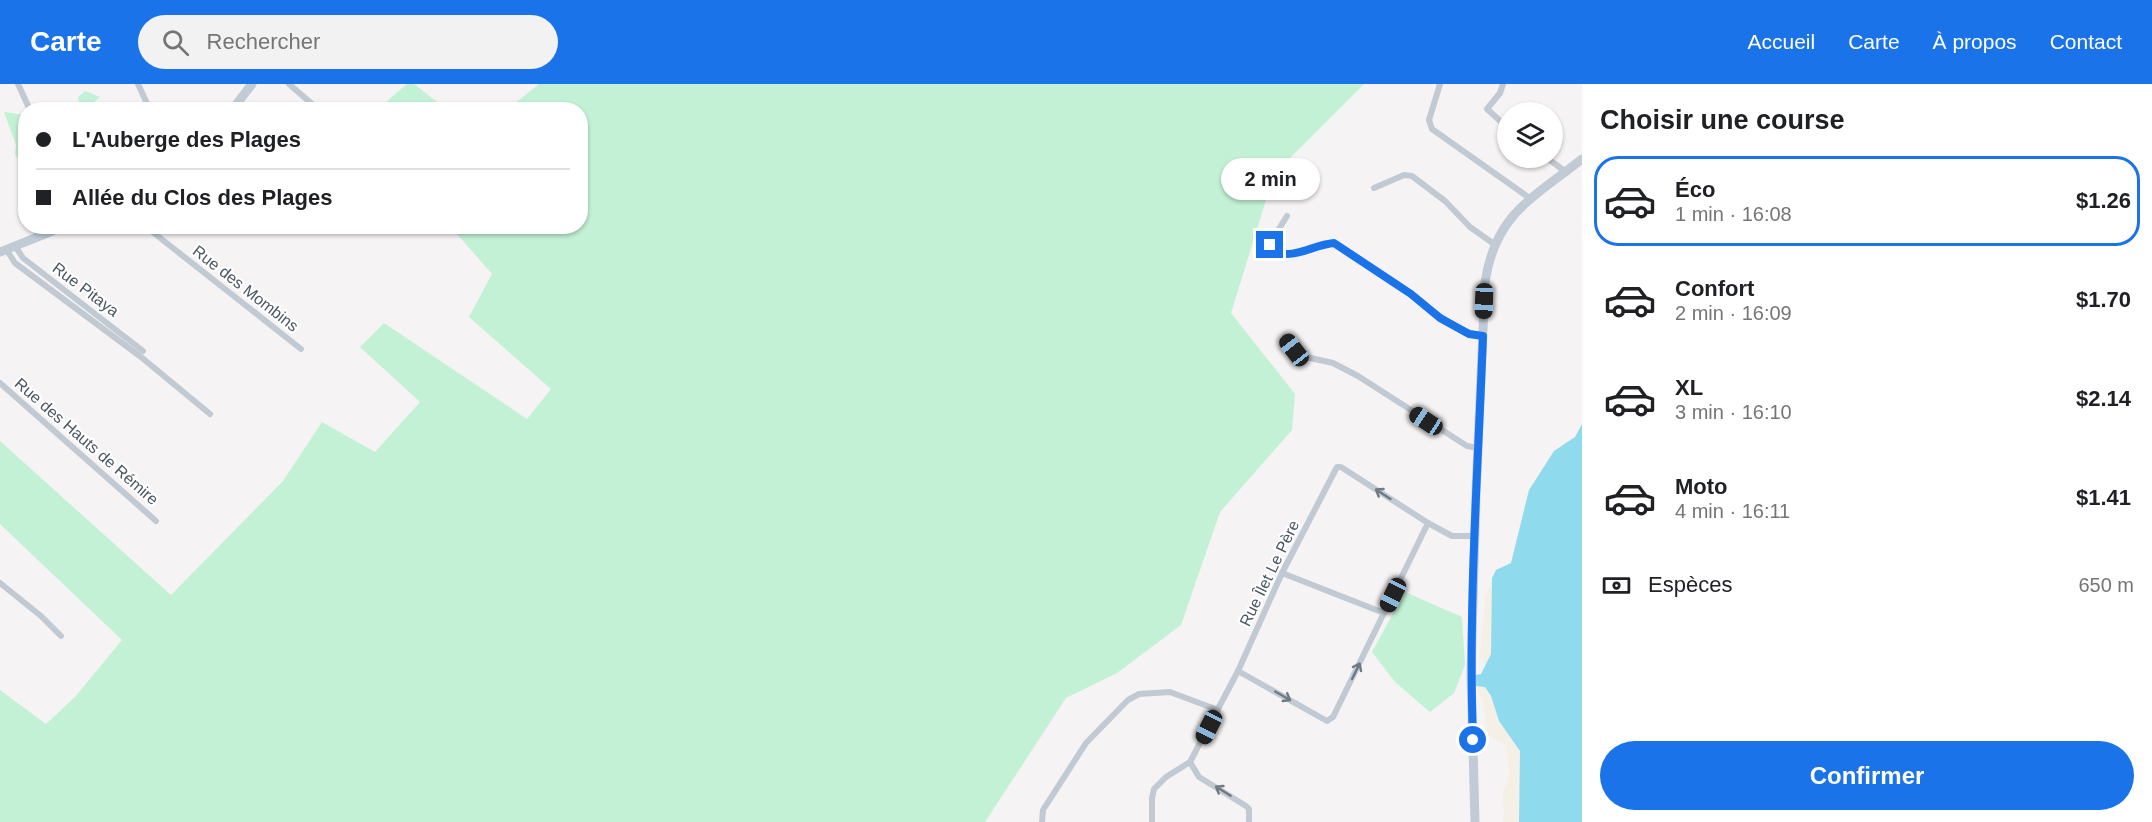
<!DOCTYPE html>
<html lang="fr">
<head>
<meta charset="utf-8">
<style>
	body { margin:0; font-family:Arial,sans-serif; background:#f2f2f2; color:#202124; height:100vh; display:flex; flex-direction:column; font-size:22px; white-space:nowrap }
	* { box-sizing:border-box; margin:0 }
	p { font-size:20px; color:#757577 }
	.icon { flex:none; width:33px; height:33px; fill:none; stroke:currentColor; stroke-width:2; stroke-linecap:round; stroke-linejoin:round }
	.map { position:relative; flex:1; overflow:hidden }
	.sheet { display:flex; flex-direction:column; background:#fff; width:570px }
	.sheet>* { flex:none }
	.banner { position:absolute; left:18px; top:18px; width:570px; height:132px; border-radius:24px; box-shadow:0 2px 4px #0004; display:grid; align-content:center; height:132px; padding:0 18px; background:#fff }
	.fabs { position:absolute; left:1497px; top:18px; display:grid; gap:12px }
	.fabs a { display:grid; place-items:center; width:66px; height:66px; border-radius:50%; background:#fff; box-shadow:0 2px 4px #0004; font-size:30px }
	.end { position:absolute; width:27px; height:27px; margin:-14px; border:8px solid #1a73e8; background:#fff; box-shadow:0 0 0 3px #fff }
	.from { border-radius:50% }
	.bubble { position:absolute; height:42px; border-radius:21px; background:#fff; box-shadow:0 2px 4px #0004; font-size:20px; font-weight:700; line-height:42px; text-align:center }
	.car { position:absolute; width:18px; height:36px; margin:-18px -9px; border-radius:8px; box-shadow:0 0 4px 2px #0007; background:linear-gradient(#222 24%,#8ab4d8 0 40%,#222 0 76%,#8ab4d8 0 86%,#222 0) }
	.banner b { display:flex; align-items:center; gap:21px; height:57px; font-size:22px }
	.banner b+b { border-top:2px solid #e0e0e0 }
	.banner i { width:15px; height:15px; background:#202124 }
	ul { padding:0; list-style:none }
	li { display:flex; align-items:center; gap:18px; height:90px; margin:0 12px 9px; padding:0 6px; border:3px solid transparent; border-radius:24px }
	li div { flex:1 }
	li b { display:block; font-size:22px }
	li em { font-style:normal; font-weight:700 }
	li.active { border-color:#1a73e8 }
	li>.icon { width:54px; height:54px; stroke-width:1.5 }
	h2 { padding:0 18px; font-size:27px; line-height:72px }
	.pay { display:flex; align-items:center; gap:15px; height:66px; padding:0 18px; font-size:22px }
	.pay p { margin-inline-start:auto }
	.button { display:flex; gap:12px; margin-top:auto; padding:12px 18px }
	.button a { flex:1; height:69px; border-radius:36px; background:#1a73e8; color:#fff; font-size:24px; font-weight:700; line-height:69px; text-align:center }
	header { display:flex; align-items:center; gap:36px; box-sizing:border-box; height:84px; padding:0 30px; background:#1a73e8; color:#fff }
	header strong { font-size:28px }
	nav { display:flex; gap:33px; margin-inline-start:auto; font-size:21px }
	.search { width:420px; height:54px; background:#f2f2f2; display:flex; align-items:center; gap:15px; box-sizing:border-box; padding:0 21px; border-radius:33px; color:#757577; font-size:22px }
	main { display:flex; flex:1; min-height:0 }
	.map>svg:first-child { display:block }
	.green { fill:#c3f1d5 }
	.sand { fill:#f5f0e5 }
	.water { fill:#90daee }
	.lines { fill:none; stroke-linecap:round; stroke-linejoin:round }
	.street { stroke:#c1cad2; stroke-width:6 }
	.secondary { stroke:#c1cbd6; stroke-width:9 }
	.oneway { stroke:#6e7983 }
	.route { stroke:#1a73e8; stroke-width:8 }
	.labels { text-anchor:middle; stroke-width:4.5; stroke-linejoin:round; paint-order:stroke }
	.street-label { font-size:16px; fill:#4a5661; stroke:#fff }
</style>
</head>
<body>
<header>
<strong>Carte</strong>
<div class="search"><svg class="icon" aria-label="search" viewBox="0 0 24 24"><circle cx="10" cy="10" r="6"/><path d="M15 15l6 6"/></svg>Rechercher</div>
<nav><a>Accueil</a><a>Carte</a><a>À propos</a><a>Contact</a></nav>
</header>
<main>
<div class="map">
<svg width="1582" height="738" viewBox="0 0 1582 738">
	<rect width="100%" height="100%" fill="#f5f3f3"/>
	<g class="green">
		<path d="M407,0h7l32,25h-51l-10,-6z"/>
		<path d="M539,0h825l-90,90 -43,139 64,81 -3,36 -72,82 -39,113 -64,48 -51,25 -81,124h-985v-132l46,34 29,-27 47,-57 -122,-116v-83l171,154 112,-114 39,-59 53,30 45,-50 -60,-55 24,-24 143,96 24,-30 -82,-72 23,-43 -41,-47 129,-1v-116l-72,-1z"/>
		<path d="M85,7l15,6 -11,9 2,3h-11l-2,-12z"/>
		<path d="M4,28l21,3v10l-3,2 3,3v13l-5,5 2,8 -4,3 -3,-5 1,-9z"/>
		<path d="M1405,508l57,25 3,48 -11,28 -24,19 -35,-30 -23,-30z"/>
	</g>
	<g class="sand">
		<path d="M1582,340l-89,187 -2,43 -5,12 -6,-9 5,-58 11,-29 15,-7 18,-73 25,-39 21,-14z"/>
		<path d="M1476,602l9,1 6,10 8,24 7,10 13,11 16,80h-32l1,-14 -2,-9 7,-27 -3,-27 -18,-9 -6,-36z"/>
	</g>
	<path class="water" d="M1582,340v398h-63l1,-71 -21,-30 -8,-25 -6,-9 -9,-1 -1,-11 6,-1 10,-20 1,-76 4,-8 15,-7 18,-73 25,-39 21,-14z"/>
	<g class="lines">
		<g class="street">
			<path d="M18,0l12,26"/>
			<path d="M138,0l12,26"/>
			<path d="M289,0l30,26"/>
			<path d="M1440,0l-11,36 3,9 99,70"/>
			<path d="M1503,0l-3,9 -13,16 21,19"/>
			<path d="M237,20l11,6"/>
			<path d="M1547,74l19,14"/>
			<path d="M1374,104l30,-13 8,1 33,25 25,26 24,17"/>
			<path d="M1287,132l-15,24 -2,5 5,8c22,5 38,-8 59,-9 26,16 53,33 78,51 23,16 42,37 71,41"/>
			<path d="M145,142l156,123"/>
			<path d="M394,142l2,1"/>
			<path d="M15,162l8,12 120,93"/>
			<path d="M6,165l9,14 126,94 69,57"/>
			<path d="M1285,253l10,13 11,7 27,6 25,13 109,70 11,2"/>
			<path d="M0,299l156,138"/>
			<path d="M1282,489l102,40"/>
			<path d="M0,499l41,33 20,20"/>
			<path d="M1238,587l89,50 6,-4 95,-194"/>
			<path d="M1190,678l9,15 47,29 3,3v13"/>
			<path d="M1042,738l1,-12 43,-67 42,-43 11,-6 31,-2 48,18"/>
			<path d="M1152,738v-24l2,-9 12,-12 24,-15 48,-91 44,-98 55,-106h4l87,56 24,13h23"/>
		</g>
		<g class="secondary">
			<path d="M232,26l20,-26"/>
			<path d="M0,168l65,-26"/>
			<path d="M1475,738l-4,-148 5,-181 9,-210c10,-69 47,-84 97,-124"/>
		</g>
	</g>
	<defs><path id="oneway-shaft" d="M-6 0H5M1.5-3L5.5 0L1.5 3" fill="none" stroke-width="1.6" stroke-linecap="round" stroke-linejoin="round" transform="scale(1.5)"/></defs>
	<g class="oneway">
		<use href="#oneway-shaft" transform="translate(1383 410) rotate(-147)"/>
		<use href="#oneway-shaft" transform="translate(1356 587) rotate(-64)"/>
		<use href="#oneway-shaft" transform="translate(1283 612) rotate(30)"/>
		<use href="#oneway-shaft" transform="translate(1223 707) rotate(-148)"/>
	</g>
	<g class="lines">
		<path class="route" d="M1270,161l5,8c22,5 38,-8 59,-10l77,51 29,24 29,16 14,2c-5,135 -15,270 -10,404"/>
	</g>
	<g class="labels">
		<g class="street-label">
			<text transform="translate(246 204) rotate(38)" y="6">Rue des Mombins</text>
			<text transform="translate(86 205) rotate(37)" y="6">Rue Pitaya</text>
			<text transform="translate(87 357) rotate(41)" y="6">Rue des Hauts de Rémire</text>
			<text transform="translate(1269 489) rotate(-64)" y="6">Rue Îlet Le Père</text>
		</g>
	</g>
</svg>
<div class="fabs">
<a><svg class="icon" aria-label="layers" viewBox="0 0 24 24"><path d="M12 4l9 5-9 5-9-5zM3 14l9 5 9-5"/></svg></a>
</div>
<i class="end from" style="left:1473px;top:656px"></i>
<i class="end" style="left:1270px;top:161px"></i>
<div class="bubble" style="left:1221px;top:74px;width:99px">2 min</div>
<i class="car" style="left:1484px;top:217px;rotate:182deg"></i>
<i class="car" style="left:1294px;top:266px;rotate:322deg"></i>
<i class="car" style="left:1426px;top:337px;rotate:303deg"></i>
<i class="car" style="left:1393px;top:511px;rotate:206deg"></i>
<i class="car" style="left:1209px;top:643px;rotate:207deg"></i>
<div class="banner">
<b><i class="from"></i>L'Auberge des Plages</b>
<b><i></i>Allée du Clos des Plages</b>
</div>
</div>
<section class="sheet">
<h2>Choisir une course</h2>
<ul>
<li class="active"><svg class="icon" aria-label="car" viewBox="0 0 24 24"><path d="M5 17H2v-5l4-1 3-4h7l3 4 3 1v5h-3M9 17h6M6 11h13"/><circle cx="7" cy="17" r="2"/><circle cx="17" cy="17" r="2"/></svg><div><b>Éco</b><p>1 min · 16:08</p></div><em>$1.26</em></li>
<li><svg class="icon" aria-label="car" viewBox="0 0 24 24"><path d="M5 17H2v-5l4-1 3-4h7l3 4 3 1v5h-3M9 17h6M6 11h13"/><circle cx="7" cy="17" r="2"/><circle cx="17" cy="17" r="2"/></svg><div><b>Confort</b><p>2 min · 16:09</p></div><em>$1.70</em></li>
<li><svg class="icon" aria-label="car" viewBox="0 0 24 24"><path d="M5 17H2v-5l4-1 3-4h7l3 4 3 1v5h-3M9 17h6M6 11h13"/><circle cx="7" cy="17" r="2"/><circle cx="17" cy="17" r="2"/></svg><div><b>XL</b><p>3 min · 16:10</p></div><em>$2.14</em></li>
<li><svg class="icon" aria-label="car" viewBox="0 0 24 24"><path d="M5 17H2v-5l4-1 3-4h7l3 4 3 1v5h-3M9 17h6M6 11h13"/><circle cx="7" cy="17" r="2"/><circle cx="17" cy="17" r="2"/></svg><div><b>Moto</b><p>4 min · 16:11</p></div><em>$1.41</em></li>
</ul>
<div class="pay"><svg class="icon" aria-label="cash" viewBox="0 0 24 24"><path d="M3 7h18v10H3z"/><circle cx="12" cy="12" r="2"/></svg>Espèces<p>650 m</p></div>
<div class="button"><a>Confirmer</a></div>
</section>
</main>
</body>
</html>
